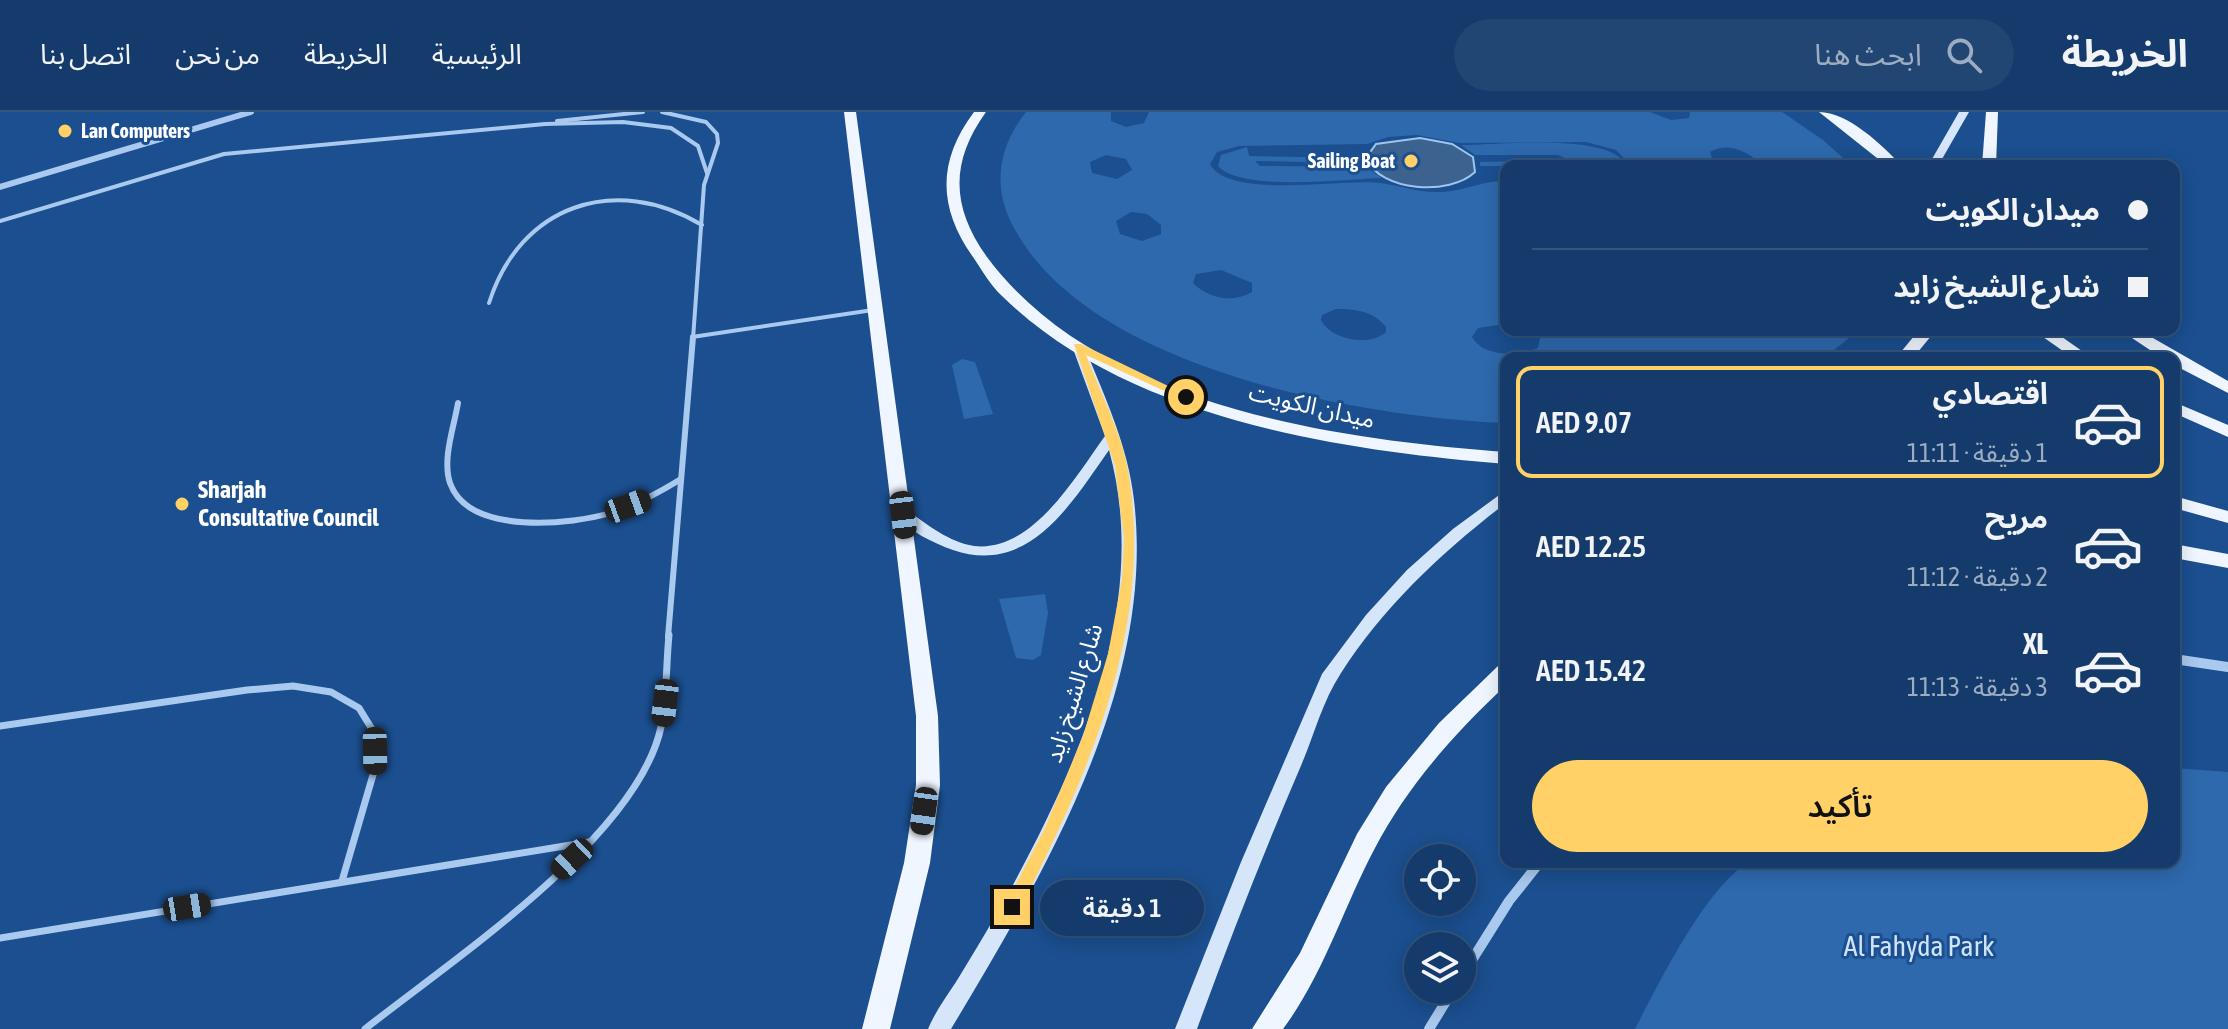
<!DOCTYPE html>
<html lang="ar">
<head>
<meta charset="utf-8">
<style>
	body { margin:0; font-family:"Asap Condensed","Noto Sans Arabic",sans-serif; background:#214673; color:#f1f3f6; direction:rtl; height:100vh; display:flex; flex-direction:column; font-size:30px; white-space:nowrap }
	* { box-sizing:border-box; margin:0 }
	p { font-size:26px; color:#9dadc1 }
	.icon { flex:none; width:44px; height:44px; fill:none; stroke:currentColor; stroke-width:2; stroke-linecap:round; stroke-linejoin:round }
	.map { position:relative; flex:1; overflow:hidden; direction:ltr }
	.panel { position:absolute; left:1500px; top:240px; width:680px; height:516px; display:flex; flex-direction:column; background:#143b6b; border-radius:16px; box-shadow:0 4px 20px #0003,0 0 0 2px #33557e; direction:rtl }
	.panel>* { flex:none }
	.hud { position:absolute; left:1500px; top:48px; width:680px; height:176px; border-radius:16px; box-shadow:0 4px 20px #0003,0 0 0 2px #33557e; direction:rtl; display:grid; align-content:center; height:176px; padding:0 32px; background:#143b6b }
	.controls { position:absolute; left:1404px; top:732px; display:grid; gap:16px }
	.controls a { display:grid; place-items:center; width:72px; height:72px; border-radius:50%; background:#143b6b; box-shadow:0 4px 20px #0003,0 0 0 2px #33557e; font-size:40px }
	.end { position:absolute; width:36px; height:36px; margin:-18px; border:10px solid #ffd166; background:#111; box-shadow:0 0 0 4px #111 }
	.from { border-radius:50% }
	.bubble { position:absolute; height:56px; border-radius:28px; background:#143b6b; box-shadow:0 4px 20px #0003,0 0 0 2px #33557e; font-size:26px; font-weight:600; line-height:56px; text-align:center; direction:rtl }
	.car { position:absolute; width:24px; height:48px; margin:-24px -12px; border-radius:10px; box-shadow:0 0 6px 2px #0007; background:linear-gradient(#222 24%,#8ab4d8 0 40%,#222 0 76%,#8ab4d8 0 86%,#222 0) }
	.hud b { display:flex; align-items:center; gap:28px; height:76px; font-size:30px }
	.hud b+b { border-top:2px solid #33557e }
	.hud i { width:20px; height:20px; background:#f1f3f6 }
	ul { padding:14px 0 0; list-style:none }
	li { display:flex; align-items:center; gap:24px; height:112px; margin:0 16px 12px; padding:0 16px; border:4px solid transparent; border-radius:16px }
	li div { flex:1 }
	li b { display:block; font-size:30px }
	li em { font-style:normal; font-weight:600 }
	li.selected { border-color:#ffd166 }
	li>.icon { width:72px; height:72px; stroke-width:1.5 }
	.primary-button { display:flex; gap:16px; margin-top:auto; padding:16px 32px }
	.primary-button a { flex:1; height:92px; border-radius:48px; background:#ffd166; color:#111; font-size:32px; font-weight:600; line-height:92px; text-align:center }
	header { display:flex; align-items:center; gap:48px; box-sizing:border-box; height:112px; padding:0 40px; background:#143b6b; border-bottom:2px solid #33557e }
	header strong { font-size:38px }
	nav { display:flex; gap:44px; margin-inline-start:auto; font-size:28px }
	.search { width:560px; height:72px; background:#214673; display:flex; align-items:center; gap:20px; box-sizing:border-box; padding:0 28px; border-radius:44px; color:#9dadc1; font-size:30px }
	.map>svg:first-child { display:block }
	.green { fill:#2e69ad; fill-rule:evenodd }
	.water { fill:#3c6290; stroke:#9cc4f0; stroke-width:2 }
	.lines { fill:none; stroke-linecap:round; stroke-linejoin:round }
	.lane-far2 { stroke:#a9c9ee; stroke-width:4 }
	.lane-far1 { stroke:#a9c9ee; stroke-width:6 }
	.lane { stroke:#a9c9ee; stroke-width:7 }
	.street-far1 { stroke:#a9c9ee; stroke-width:6 }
	.street { stroke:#a9c9ee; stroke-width:10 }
	.secondary { fill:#d6e6fa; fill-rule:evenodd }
	.primary { fill:#f0f6ff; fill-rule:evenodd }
	.route { fill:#ffd166 }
	.poi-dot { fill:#ffd166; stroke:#1b4f8f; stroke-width:3 }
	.labels { text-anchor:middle; stroke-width:6; stroke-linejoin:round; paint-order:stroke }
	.far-poi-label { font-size:20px; font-weight:bold; fill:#fff; stroke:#1b4f8f; text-anchor:start }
	.street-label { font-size:24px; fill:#fff; stroke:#1b4f8f }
	.poi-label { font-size:24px; font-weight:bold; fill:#fff; stroke:#1b4f8f; text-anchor:start }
	.near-park-label { font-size:28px; fill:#cfe3fa; stroke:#1b4f8f }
</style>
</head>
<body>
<header>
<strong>الخريطة</strong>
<div class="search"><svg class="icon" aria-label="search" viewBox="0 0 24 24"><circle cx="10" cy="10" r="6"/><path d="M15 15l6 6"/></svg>ابحث هنا</div>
<nav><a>الرئيسية</a><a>الخريطة</a><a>من نحن</a><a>اتصل بنا</a></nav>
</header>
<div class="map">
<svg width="2228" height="917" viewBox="0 0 2228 917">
	<rect width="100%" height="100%" fill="#1b4f8f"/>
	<g class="green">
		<path d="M1026,0h85v9l15,6 18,-4 5,-11h501l21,8 18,-2 1,-6h92l41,28 29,26h-96l-1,-7c-13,-10 -30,-16 -45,-7l3,9 8,5h-90l-15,-16 -30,-8 -127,1 -42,-8 -29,2 -21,7 -128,2 -22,6 -7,12c18,36 134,14 171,19 20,3 38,10 60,9 25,-1 38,-11 65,-11v143l-28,4 -6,9c12,21 47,19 66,11l2,-10 -10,-8h93l30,4 18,-4h188l-35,28h-318v65c-146,-6 -421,-54 -494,-199 -20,-39 -13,-78 14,-112zM1106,43l20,4 6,11 -15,9 -25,-6 -2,-11zM1131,100l16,2 14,11v9l-19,7 -22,-7 -4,-13zM1221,158l31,13v9c-20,12 -44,6 -59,-9l3,-9zM1336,197c19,0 38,2 50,18v5c-16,15 -55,8 -65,-12l1,-5z"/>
		<path d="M1461,33c32,0 153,-13 165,21h-146v-4l89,-2 -11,-5h-83z"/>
		<path d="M1247,35l2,9 112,2 1,5 -107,-2 5,5 105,1 17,11c-35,1 -141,14 -164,-12l3,-11z"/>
		<path d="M962,247l13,3 18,52 -29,5 -12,-54z"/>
		<path d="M1045,482l3,19 -7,42 -8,5 -17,-2 -17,-59z"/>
		<path d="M2174,656l54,4v257h-593c25,-48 69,-138 113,-167h426z"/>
	</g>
	<path class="water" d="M1420,26l32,6 21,13 2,15c-25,24 -95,20 -109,-14l10,-14z"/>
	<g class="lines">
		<g class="lane-far2">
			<path d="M662,0l44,10 11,12 1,9 -14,42 -11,154"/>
			<path d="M557,9l86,-9"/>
			<path d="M0,109l224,-67 321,-30 78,-2 48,6 27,18 9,27"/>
			<path d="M489,191c31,-98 126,-130 213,-78"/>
			<path d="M692,225l181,-27"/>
		</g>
		<g class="lane-far1">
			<path d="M458,291c-4,24 -16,56 -8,80 19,53 122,42 164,29 24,-8 46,-20 67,-33"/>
			<path d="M668,525l25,-300"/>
		</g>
		<g class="lane">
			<path d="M0,614l247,-36 46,-4 38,6 28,16 16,26v34l-33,113"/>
			<path d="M0,826l589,-96"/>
			<path d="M365,917c87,-69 272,-191 296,-302 6,-30 5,-62 8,-92"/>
		</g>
		<path class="street-far1" d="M0,75l251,-75"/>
		<g class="street">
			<path d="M2174,547l54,8"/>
			<path d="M1462,864l47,-75 31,-39"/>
			<path d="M1429,917l24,-39"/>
		</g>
		<g class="secondary">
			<path d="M1959,0h10l-31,54h-10z"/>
			<path d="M1078,230l6,4c21,51 44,100 50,154 22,187 -90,374 -183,529h-23c7,-17 18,-32 28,-47 16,-26 32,-53 47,-79 74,-134 149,-297 106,-453 -38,54 -80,126 -156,100 -20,-7 -44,-19 -58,-35l8,-5 5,1c20,14 41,31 66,35 58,7 102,-70 131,-110l-33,-90z"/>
			<path d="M1506,378v13c-63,48 -122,103 -165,170 -19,29 -27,63 -41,95 -37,86 -71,173 -103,261h-22l66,-167 81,-188 44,-59 41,-45 46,-41z"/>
		</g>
		<g class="primary">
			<path d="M844,0h12l82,604 2,69 -10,78 -40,166h-28l42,-166 12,-78v-69z"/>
			<path d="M974,0h12c-36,50 -35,95 1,145 111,149 346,182 519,195v12c-168,-14 -379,-45 -504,-168 -12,-11 -20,-26 -29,-39 -35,-49 -36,-96 1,-145z"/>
			<path d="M1819,0c29,0 63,33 83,54h-15z"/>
			<path d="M1986,0h12l-2,54h-14z"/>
			<path d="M1919,218h17l-23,28h-17z"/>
			<path d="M2033,218h19l40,28h-19z"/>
			<path d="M2120,218h19l89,51v12l-54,-28v-7h-12z"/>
			<path d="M2174,290l54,23v12l-54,-24z"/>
			<path d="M2174,384l54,15v12l-54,-15z"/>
			<path d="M2174,432l54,10v14l-54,-10z"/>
			<path d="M1506,552v21c-51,48 -98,100 -131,163 -32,60 -51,126 -92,181h-31l48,-76 57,-119 29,-47 53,-64 59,-57z"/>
		</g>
	</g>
	<path class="route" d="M1074,232h7l110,53 -9,2 -96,-44c14,37 35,77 42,115 27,157 -40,305 -110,443l-6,2 -8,-8 41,-79 38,-92 25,-82 14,-75 2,-40 -9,-73z"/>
	<g class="poi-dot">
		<circle cx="65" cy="19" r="8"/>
		<circle cx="1411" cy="49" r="8"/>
		<circle cx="182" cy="392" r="8"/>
	</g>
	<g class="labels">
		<g class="far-poi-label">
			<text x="81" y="26">Lan Computers</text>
			<text x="1395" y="56" text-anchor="end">Sailing Boat</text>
		</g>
		<g class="street-label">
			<text transform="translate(1312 294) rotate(13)" y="8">ميدان الكويت</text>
			<text transform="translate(1074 581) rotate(-73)" y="8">شارع الشيخ زايد</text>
		</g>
		<g class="poi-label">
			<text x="198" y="386">Sharjah<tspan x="198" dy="28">Consultative Council</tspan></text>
		</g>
		<g class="near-park-label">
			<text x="1919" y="844">Al Fahyda Park</text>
		</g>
	</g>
</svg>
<div class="controls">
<a><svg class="icon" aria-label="locate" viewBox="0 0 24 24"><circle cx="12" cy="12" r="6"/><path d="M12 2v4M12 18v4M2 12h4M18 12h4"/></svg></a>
<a><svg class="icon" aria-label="layers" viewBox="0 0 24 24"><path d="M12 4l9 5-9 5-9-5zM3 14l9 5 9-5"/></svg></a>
</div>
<i class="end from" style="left:1186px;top:285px"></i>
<i class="end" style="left:1012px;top:795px"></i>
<div class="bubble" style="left:1040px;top:768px;width:164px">1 دقيقة</div>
<i class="car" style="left:628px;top:394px;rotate:70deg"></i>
<i class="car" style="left:903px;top:403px;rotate:173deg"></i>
<i class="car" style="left:665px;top:591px;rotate:187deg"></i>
<i class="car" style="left:375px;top:639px;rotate:179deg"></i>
<i class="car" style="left:924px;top:699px;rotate:188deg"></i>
<i class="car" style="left:572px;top:747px;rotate:227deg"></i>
<i class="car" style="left:187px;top:795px;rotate:81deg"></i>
<div class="hud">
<b><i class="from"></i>ميدان الكويت</b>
<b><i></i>شارع الشيخ زايد</b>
</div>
<section class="panel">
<ul>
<li class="selected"><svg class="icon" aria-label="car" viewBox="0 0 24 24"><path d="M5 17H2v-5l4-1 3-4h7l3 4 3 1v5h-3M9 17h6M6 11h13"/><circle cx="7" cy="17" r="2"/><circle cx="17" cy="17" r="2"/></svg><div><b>اقتصادي</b><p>1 دقيقة · 11:11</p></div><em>AED 9.07</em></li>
<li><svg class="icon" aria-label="car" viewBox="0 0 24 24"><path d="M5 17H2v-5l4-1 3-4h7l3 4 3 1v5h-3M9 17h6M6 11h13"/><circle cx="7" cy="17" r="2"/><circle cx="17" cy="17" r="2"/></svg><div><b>مريح</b><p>2 دقيقة · 11:12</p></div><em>AED 12.25</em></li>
<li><svg class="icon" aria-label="car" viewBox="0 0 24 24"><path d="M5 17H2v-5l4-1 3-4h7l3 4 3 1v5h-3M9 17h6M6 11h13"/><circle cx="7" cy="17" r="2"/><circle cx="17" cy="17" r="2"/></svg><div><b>XL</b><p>3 دقيقة · 11:13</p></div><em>AED 15.42</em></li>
</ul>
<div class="primary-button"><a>تأكيد</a></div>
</section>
</div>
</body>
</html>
